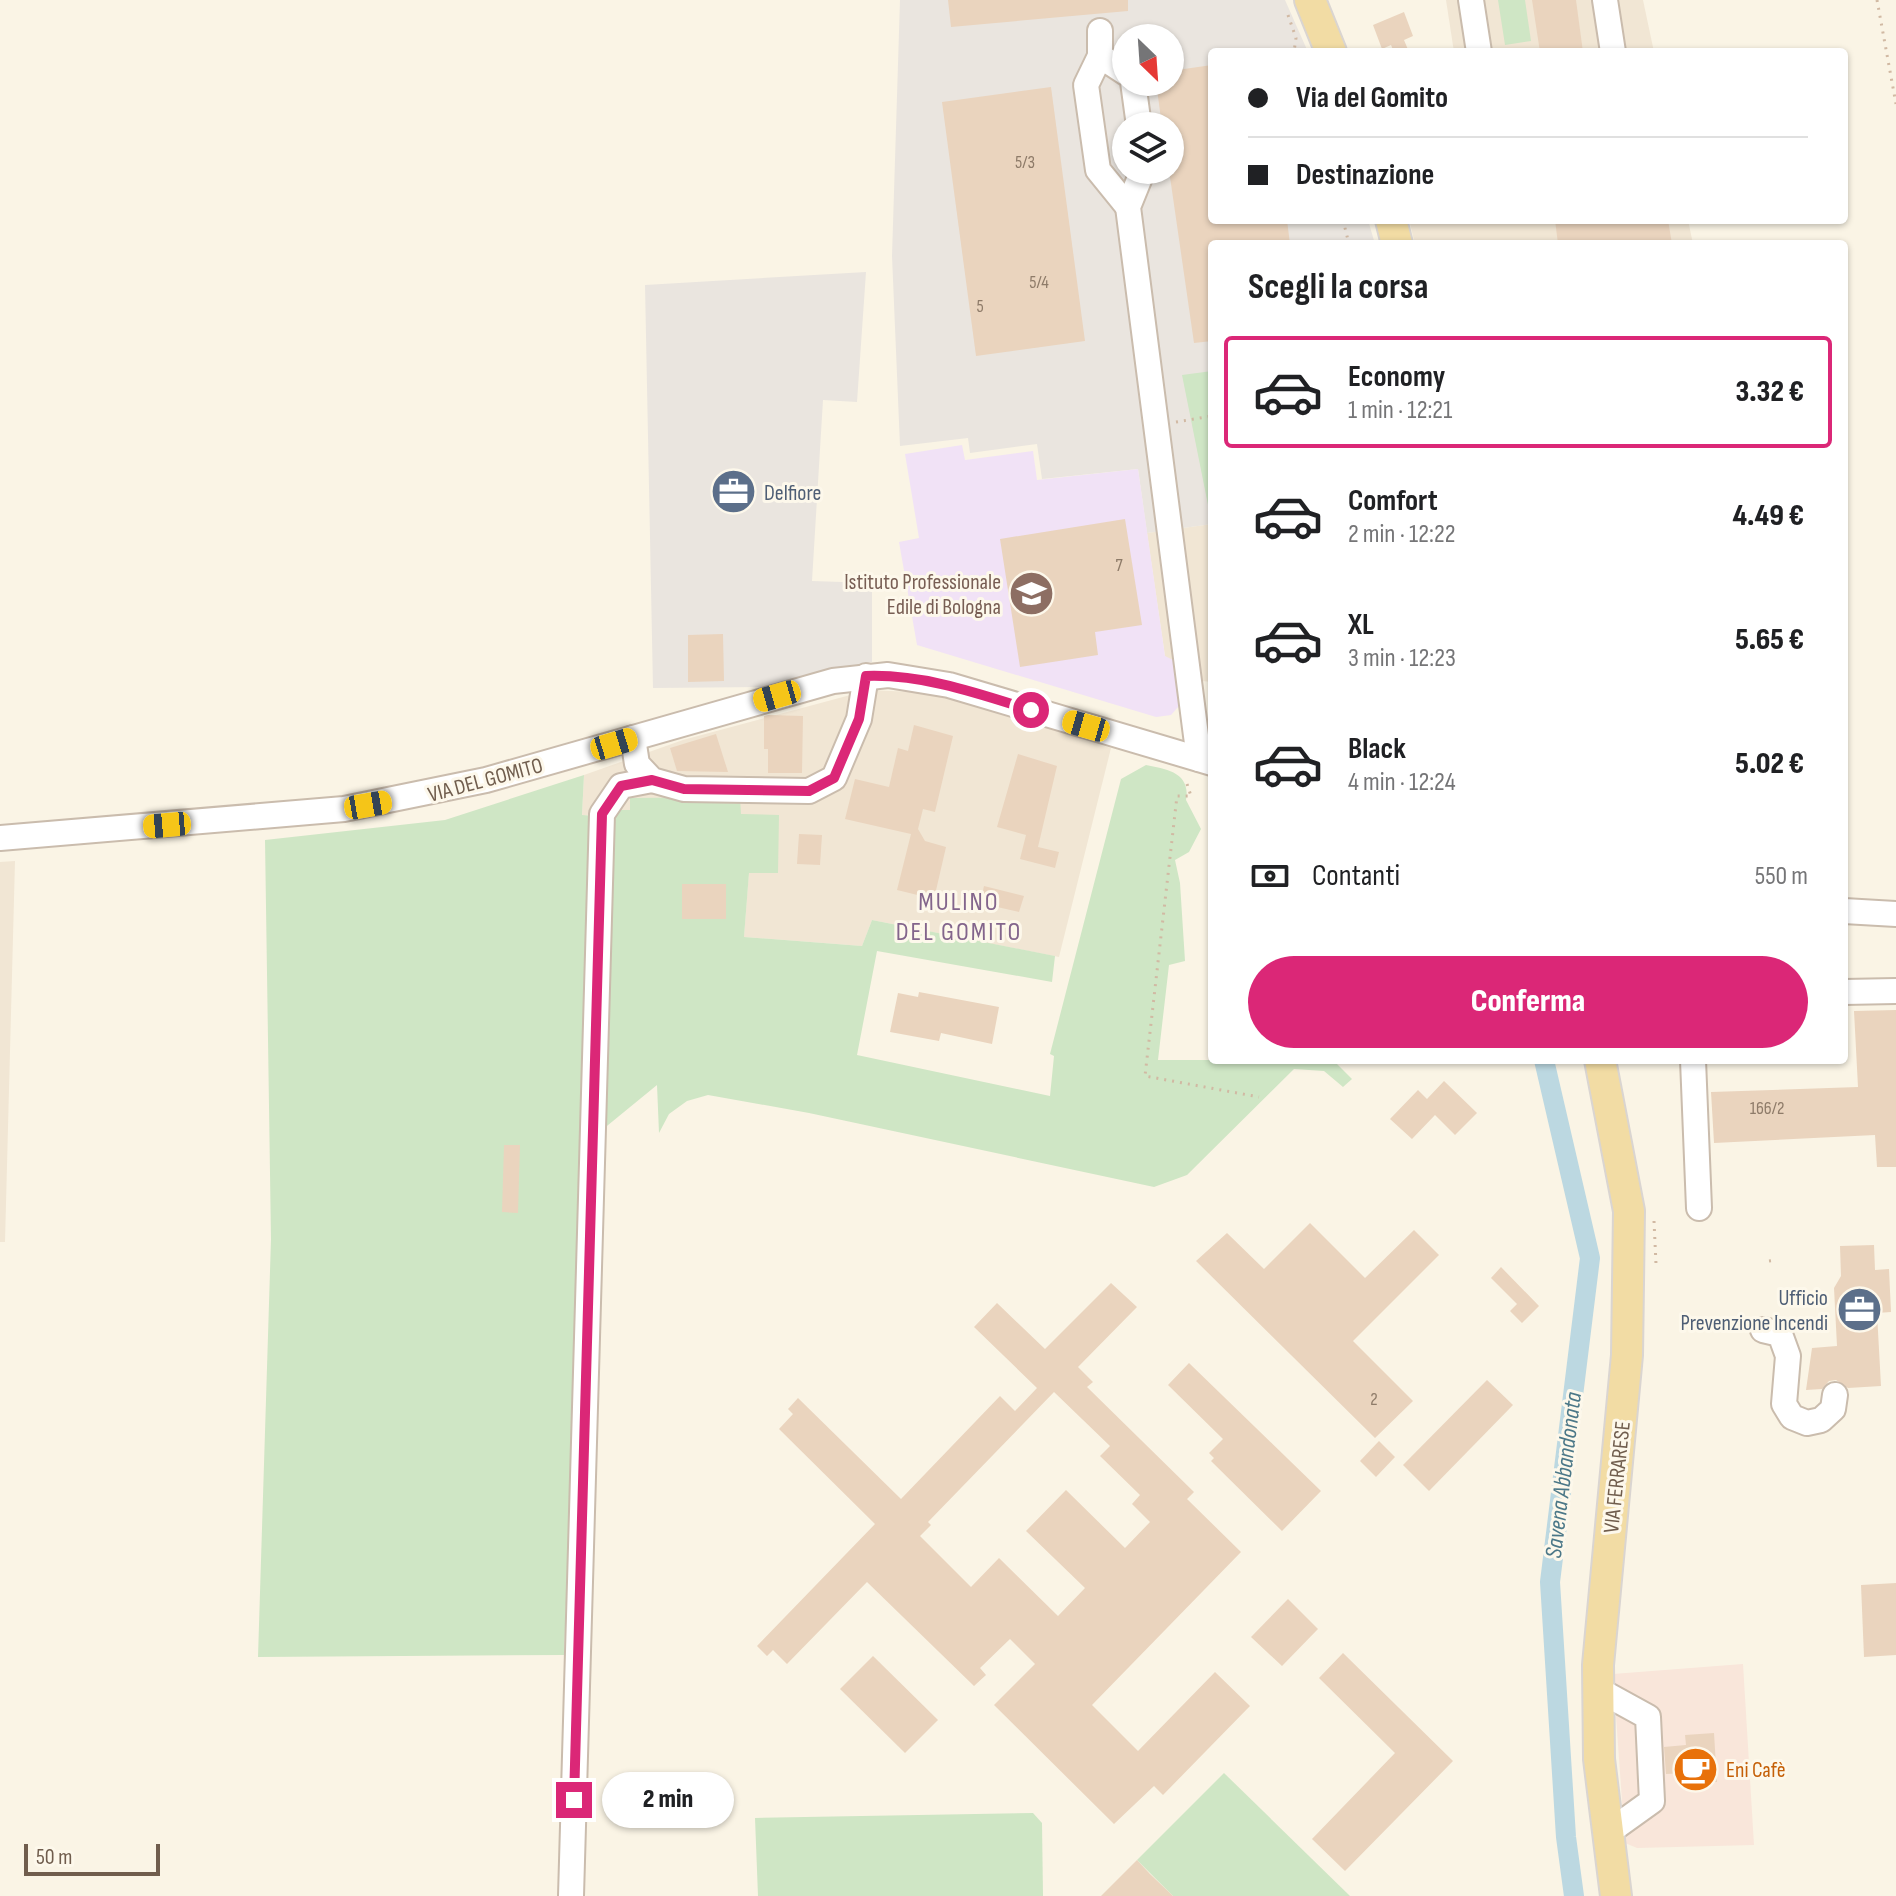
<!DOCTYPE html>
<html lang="it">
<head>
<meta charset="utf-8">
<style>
	body { margin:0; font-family:"Sofia Sans Condensed",sans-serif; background:#f2f2f2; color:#202124; height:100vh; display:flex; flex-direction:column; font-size:30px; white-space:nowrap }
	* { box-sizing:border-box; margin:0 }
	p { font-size:26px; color:#757577 }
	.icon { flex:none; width:44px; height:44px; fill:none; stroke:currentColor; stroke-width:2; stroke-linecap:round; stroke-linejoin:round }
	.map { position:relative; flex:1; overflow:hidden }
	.sheet { position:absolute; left:1208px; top:240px; width:640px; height:824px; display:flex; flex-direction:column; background:#fff; border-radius:8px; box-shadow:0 2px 6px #0004 }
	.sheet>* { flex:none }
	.top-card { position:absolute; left:1208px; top:48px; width:640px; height:176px; border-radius:8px; box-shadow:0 2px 6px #0004; display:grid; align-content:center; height:176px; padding:0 40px; background:#fff }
	.needle { width:52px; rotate:155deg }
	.controls { position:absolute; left:1112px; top:24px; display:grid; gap:16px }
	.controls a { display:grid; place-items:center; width:72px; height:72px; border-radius:50%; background:#fff; box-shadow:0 2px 6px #0004; font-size:40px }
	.scale { position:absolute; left:24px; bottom:20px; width:136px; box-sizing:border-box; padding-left:8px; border:4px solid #705d4d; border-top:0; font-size:22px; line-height:28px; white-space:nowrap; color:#705d4d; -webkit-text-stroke:6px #fdf8eb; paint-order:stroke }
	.end { position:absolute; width:36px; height:36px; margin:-18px; border:10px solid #db2777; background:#fff; box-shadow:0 0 0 4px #fff }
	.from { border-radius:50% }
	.bubble { position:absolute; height:56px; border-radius:28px; background:#fff; box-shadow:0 2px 6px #0004; font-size:26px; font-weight:800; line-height:56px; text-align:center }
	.car { position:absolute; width:24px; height:48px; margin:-24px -12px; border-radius:10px; box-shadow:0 0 6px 2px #0007; background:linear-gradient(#f5c518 24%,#345 0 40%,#f5c518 0 76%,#345 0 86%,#f5c518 0) }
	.top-card b { display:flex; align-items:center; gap:28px; height:76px; font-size:30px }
	.top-card b+b { border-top:2px solid #e0e0e0 }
	.top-card i { width:20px; height:20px; background:#202124 }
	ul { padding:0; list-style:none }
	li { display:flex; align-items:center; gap:24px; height:112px; margin:0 16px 12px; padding:0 24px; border:4px solid transparent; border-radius:8px }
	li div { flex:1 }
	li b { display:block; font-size:30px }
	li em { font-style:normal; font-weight:800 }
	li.active { border-color:#db2777 }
	li>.icon { width:72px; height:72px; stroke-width:1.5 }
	h2 { padding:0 40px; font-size:36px; line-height:96px }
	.pay { display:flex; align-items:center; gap:20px; height:88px; padding:0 40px; font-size:30px }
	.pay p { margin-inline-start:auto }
	.button { display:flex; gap:16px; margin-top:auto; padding:16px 40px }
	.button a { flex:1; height:92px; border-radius:48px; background:#db2777; color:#fff; font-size:32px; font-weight:800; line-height:92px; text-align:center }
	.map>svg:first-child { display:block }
	.residential { fill:#f1e6d4 }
	.commercial { fill:#f9e6da }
	.industrial { fill:#eae5df; fill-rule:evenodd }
	.education { fill:#f1e2f6 }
	.green { fill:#cfe6c5 }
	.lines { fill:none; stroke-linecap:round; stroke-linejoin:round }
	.canal { stroke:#bcd8e1; stroke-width:20 }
	.building { fill:#ead4be; fill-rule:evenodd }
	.minor-casing { stroke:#cabcad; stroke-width:28 }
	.major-casing { stroke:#dad5d1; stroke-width:34 }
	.path { stroke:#d1b9a3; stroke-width:3; stroke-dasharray:2 6; stroke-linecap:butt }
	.minor { stroke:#fff; stroke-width:24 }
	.major { stroke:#f2dca4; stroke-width:30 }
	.route { stroke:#db2777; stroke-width:10 }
	.labels { text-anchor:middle; stroke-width:6; stroke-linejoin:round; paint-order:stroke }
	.number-label { font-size:18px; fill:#8e7b69 }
	.service-label { font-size:22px; fill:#4e5e75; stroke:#fdf8eb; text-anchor:start }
	.education-label { font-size:22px; fill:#785e54; stroke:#fdf8eb; text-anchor:end }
	.street-label { font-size:22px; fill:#705d4d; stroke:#fdf8eb }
	.food-label { font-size:22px; fill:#c56008; stroke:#fdf8eb; text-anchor:start }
	.water-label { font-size:24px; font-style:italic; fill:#4c7888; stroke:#fdf8eb }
	.quarter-label { font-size:26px; letter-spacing:2px; fill:#83658c; stroke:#fdf8eb }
</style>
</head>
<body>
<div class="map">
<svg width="1896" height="1896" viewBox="0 0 1896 1896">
	<rect width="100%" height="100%" fill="#faf4e5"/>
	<g class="residential">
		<path d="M1446,0h197l11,52h-200z"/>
		<path d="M1409,220h279l5,24h-278z"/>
		<path d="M1212,524v158l-30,-3 -17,-23 -18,-123z"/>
		<path d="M869,690l66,3 176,55 -52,209 -187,-37 -10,26 -118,-9 5,-65 29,1 -38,-59v-16h-109l-1,12 -48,6 2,-41 99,-35z"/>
		<path d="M15,861l-10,381h-5v-380z"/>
	</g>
	<path class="commercial" d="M1743,1664l11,181 -117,3 -12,-5 -12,-169z"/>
	<g class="industrial">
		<path d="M900,0h385l23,52h-96v168h156l7,24h-163v280l-65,9 -9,-64 -96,10 -5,-35 -67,9 -2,-15 -68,8 -8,-190zM1126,38h44v44h-44zM1126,126h44v44h-44z"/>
		<path d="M866,272l-9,130 -34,-2 -11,181 60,2v79l-107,25 -112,1 -8,-403z"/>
	</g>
	<path class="education" d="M962,445l3,15 68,-9 4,29 101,-11 27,187 16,8 -2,42 -8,9 -15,2 -239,-72 -18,-103 20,-4 -14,-84z"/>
	<g class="green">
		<path d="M1498,0h27l6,41 -26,4z"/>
		<path d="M1212,371v149h-1l-29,-145z"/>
		<path d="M1146,765c21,4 45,8 40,35l15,29 -12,23 -14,8 5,23 5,78 -16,4 -11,95h175l19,19 -9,8 -19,-16 -30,-2 -107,106 -33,12 -345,-74 -101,-18 -21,6 -18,13 -10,19 -2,-48 -55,45 11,-320h17v-12l110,-1 1,17 38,1 -1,58h-29l-5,64 118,9 10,-26 183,36 -3,26 -175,-31 -20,104 193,41 4,-40 -4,-2 71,-275z"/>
		<path d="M584,775l-2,40 14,1 -32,839 -306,2 13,-418 -6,-399 180,-20z"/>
		<path d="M1224,1773l126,123h-177l-36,-36z"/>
		<path d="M1033,1813l9,10 1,73h-285l-3,-78z"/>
	</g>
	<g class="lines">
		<path class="canal" d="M1544,1060l46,198 -40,324 16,255 8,59"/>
	</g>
	<g class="building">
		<path d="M948,0h180v11l-177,16z"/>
		<path d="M1532,0h44l7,52h-43z"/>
		<path d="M1404,12l9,24 -9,4 5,12h-15l-3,-7 -9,4 -9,-24z"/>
		<path d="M1212,65v155h75l3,24h-78v97l-18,2 -25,-173 1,-44h-8l-6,-44h14v-11z"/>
		<path d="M1051,87l34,254 -109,15 -34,-254z"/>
		<path d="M1555,220h113l4,24h-114z"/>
		<path d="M1125,519l17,106 -47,7 3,23 -78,12 -20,-128z"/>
		<path d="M723,634l1,47 -36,1v-47z"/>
		<path d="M768,715l35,1 -1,57h-34v-24h-4v-33z"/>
		<path d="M914,725l39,11 -18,76 -12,-3 -5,20 7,12 21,6 -12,52 -37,-9 14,-56 -66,-15 10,-40 34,8 9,-39 10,3z"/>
		<path d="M716,734l12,38 -51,-1 -7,-23z"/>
		<path d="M1018,754l39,12 -19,81 21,5 -4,16 -35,-9 6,-24 -29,-8z"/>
		<path d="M799,834l23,1 -2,30 -23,-1z"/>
		<rect x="682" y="884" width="44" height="35"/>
		<path d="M984,886l40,10 -5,16 -39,-9z"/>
		<path d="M919,992l80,15 -7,37 -51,-11 -2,8 -49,-9 8,-39 20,4z"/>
		<path d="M1896,1010v157h-19l-2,-32 -161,8 -3,-51 147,-5 -4,-76z"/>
		<path d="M1444,1081l33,32 -22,22 -20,-20 -23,24 -22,-20 28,-29 9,9z"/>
		<path d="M504,1145h16l-2,68 -16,-1z"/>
		<path d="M1310,1223l55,55 49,-48 25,25 -86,86 60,60 -38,37 -179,-177 31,-28 37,36z"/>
		<path d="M1874,1245l1,25 14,-1 2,43 -14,1 4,73 -33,2 -12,-8 -7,1 -7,8 -16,1 6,-42 25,-2 -3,-58 7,-12 -1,-30z"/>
		<path d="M1501,1267l38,39 -17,17 -12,-12 7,-7 -26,-26z"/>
		<path d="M1111,1283l26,24 -59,60 15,15 -6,5 107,105 -7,7 54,53 -149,153 46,46 77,-79 35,34 -87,89 -9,-9 -40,38 -120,-119 41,-41 -25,-25 -30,29 6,7 -12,11 -107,-104 -80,82 -14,-14 -6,6 -10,-10 118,-122 -96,-95 14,-15 -5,-5 10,-11 103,101 99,-103 15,15 22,-23 -63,-61 23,-24 48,46zM1054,1392l56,54 -10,10 40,39 -8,9 18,18 -25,26 -59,-58 -40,41 59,57 -27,28 -59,-58 -28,29 -51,-51 11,-11 -3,-3z"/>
		<path d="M1189,1363l132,128 -39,40 -71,-70 3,-3 -5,-5 14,-14 -55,-54z"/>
		<path d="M1487,1380l26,25 -84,86 -26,-26z"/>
		<path d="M1379,1441l16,16 -19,20 -16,-16z"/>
		<path d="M1896,1583v72l-32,2 -3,-72z"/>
		<path d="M1288,1599l30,30 -36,37 -31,-29z"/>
		<path d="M1343,1653l110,108 -108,110 -33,-32 83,-86 -76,-75z"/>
		<path d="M873,1656l65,64 -33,33 -65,-64z"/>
		<path d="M1714,1733l3,49 -29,1 -1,-10 -21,1 -2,-27 22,-2 -1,-10z"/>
		<path d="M1137,1860l13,14 23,22h-72z"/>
	</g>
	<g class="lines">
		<defs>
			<g id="minor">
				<path d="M1471,0l8,52"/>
				<path d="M1605,0l8,52"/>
				<path d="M1100,31v25"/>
				<path d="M1126,73l-26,-17 -14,29 12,85 30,37"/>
				<path d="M1133,82l6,44"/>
				<path d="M1143,170l-15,37 71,552"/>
				<path d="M633,738l4,26 15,16 32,9 125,2 25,-13 25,-59 7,-43"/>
				<path d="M0,838l344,-29 142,-29 347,-99 55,-6 61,10 263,78"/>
				<path d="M1844,911l52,3"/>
				<path d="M1844,992l52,-1"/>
				<path d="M1693,1060l6,148"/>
				<path d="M1763,1330l17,4 8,22 -4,48 8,13 15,6 14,-3 12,-11 2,-14"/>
				<path d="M1597,1689l51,28 4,84 -46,33"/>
				<path d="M571,1896l31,-1082 19,-28 31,-6"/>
			</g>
			<g id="major">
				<path d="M1310,0l21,52"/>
				<path d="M1391,220l6,24"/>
				<path d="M1600,1060l29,151 -2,144 -29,310 1,94 17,137"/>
			</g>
		</defs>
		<use href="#minor" class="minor-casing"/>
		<use href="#major" class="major-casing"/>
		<g class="path">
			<path d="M1877,0l19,104"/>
			<path d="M1288,15l8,23 -2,14"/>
			<path d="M1343,220l6,24"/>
			<path d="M1176,422l36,-6"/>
			<path d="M1187,784l4,12h-14l-32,280 114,21"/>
			<path d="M1654,1221l2,43"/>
			<path d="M1769,1261l7,-1"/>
		</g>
		<use href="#minor" class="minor"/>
		<use href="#major" class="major"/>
	</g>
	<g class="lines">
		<path class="route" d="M574,1800l28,-986 19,-28 31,-6 32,9 125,2 25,-13 25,-59 7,-43c57,-2 111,17 165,34"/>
	</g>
	<defs>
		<symbol id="office-disc" viewBox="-11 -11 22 22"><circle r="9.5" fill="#5c6f8a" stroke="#fdf8eb"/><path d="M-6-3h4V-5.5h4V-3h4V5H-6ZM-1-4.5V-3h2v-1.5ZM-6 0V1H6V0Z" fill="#fff"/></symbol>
		<symbol id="school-disc" viewBox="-11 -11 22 22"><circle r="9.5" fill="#8d6e63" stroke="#fdf8eb"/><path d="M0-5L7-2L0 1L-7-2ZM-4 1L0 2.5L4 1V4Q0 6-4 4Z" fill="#fff"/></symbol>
		<symbol id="cafe-disc" viewBox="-11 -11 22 22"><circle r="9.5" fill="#e8710a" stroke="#fdf8eb"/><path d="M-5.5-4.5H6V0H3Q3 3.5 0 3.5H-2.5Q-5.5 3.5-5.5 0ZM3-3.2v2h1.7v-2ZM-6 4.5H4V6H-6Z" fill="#fff"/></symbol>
	</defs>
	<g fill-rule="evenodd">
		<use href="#office-disc" x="708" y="466" width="51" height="51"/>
		<use href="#school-disc" x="1006" y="568" width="51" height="51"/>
		<use href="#office-disc" x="1834" y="1284" width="51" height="51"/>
		<use href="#cafe-disc" x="1670" y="1744" width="51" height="51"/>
	</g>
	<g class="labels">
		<g class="number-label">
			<text x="1025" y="168">5/3</text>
			<text x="1039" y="288">5/4</text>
			<text x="980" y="312">5</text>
			<text x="1119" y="571">7</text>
			<text x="1767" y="1114">166/2</text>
			<text x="1374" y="1405">2</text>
		</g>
		<g class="service-label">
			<text x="764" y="500">Delfiore</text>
			<text x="1828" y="1305" text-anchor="end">Ufficio<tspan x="1828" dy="25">Prevenzione Incendi</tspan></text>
		</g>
		<g class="education-label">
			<text x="1001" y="589">Istituto Professionale<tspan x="1001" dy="25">Edile di Bologna</tspan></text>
		</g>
		<g class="street-label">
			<text transform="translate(485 779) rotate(-15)" y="8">VIA DEL GOMITO</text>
			<text transform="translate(1616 1477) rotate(-84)" y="8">VIA FERRARESE</text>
		</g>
		<g class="food-label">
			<text x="1726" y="1777">Eni Cafè</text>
		</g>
		<g class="water-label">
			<text transform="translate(1563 1475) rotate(-83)" y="8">Savena Abbandonata</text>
		</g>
		<g class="quarter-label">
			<text x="959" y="910">MULINO<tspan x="959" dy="30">DEL GOMITO</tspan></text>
		</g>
	</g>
</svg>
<div class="controls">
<a><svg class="needle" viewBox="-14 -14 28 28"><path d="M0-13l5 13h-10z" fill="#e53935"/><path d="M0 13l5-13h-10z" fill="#757577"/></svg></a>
<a><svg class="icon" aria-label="layers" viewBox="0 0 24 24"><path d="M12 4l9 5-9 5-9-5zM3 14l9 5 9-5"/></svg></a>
</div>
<div class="scale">50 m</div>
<i class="end from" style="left:1031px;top:710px"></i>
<i class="end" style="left:574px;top:1800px"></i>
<div class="bubble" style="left:602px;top:1772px;width:132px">2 min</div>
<i class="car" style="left:777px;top:696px;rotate:254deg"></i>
<i class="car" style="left:1086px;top:726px;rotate:286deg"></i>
<i class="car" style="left:614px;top:744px;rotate:73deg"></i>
<i class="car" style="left:368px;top:805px;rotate:80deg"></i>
<i class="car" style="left:167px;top:825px;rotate:265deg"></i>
<div class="top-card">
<b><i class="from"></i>Via del Gomito</b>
<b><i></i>Destinazione</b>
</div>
<section class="sheet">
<h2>Scegli la corsa</h2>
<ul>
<li class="active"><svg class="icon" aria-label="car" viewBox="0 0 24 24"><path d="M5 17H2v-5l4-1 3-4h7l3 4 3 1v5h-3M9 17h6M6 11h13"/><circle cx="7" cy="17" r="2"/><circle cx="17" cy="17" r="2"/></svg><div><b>Economy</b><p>1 min · 12:21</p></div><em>3.32 €</em></li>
<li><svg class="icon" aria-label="car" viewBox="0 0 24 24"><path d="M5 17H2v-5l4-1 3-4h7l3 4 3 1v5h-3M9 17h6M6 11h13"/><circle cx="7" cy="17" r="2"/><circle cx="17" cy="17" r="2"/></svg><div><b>Comfort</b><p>2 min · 12:22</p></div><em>4.49 €</em></li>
<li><svg class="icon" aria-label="car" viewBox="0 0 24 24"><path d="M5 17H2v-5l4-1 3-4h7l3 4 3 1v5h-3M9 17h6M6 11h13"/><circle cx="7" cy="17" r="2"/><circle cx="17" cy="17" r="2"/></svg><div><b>XL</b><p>3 min · 12:23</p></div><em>5.65 €</em></li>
<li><svg class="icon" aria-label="car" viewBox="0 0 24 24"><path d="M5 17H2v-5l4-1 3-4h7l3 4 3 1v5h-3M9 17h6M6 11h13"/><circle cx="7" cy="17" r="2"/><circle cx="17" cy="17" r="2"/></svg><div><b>Black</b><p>4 min · 12:24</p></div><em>5.02 €</em></li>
</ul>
<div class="pay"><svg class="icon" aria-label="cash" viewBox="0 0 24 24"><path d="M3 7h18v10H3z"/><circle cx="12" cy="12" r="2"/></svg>Contanti<p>550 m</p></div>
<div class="button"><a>Conferma</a></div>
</section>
</div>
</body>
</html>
